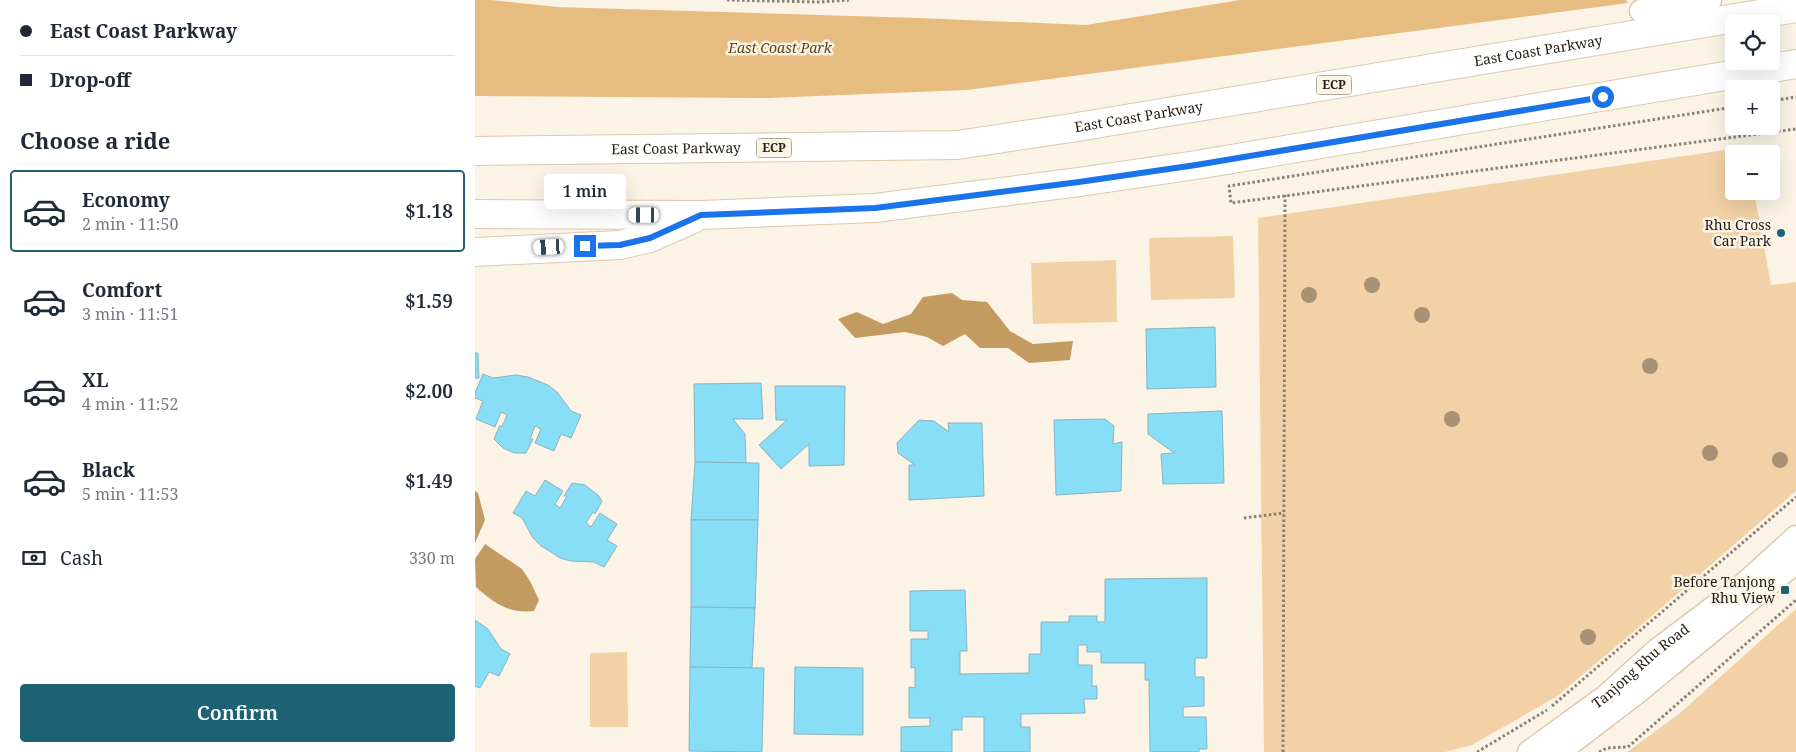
<!DOCTYPE html>
<html lang="en">
<head>
<meta charset="utf-8">
<style>
	body { margin:0; font-family:"Noto Serif",serif; background:#f2f2f3; color:#1f2937; height:100vh; display:flex; flex-direction:column; font-size:19px; white-space:nowrap }
	* { box-sizing:border-box; margin:0 }
	p { font-size:16px; color:#747a83 }
	.icon { flex:none; width:28px; height:28px; fill:none; stroke:currentColor; stroke-width:2; stroke-linecap:round; stroke-linejoin:round }
	.map { position:relative; flex:1; overflow:hidden }
	.sheet { display:flex; flex-direction:column; background:#fff; width:475px }
	.sheet>* { flex:none }
	.banner { display:grid; align-content:center; height:110px; padding:0 20px; background:#fff }
	.tools { position:absolute; left:1250px; top:15px; display:grid; gap:10px }
	.tools a { display:grid; place-items:center; width:55px; height:55px; border-radius:5px; background:#fff; box-shadow:0 5px 20px #0002; font-size:25px }
	.end { position:absolute; width:22px; height:22px; margin:-11px; border:6px solid #1a73e8; background:#fff; box-shadow:0 0 0 2px #fff }
	.from { border-radius:50% }
	.bubble { position:absolute; height:35px; border-radius:5px; background:#fff; box-shadow:0 5px 20px #0002; font-size:16px; font-weight:600; line-height:35px; text-align:center }
	.car { position:absolute; width:15px; height:30px; margin:-15px -8px; border-radius:6px; box-shadow:0 0 4px 1px #0007; background:linear-gradient(#fff 24%,#345 0 40%,#fff 0 76%,#345 0 86%,#fff 0) }
	.banner b { display:flex; align-items:center; gap:18px; height:48px; font-size:19px }
	.banner b+b { border-top:1px solid #e0e1e3 }
	.banner i { width:12px; height:12px; background:#1f2937 }
	ul { padding:0; list-style:none }
	li { display:flex; align-items:center; gap:15px; height:82px; margin:0 10px 8px; padding:0 10px; border:2px solid transparent; border-radius:5px }
	li div { flex:1 }
	li b { display:block; font-size:19px }
	li em { font-style:normal; font-weight:600 }
	li.on { border-color:#1c6273 }
	li>.icon { width:45px; height:45px; stroke-width:1.5 }
	h2 { padding:0 20px; font-size:22px; line-height:60px }
	.pay { display:flex; align-items:center; gap:12px; height:55px; padding:0 20px; font-size:19px }
	.pay p { margin-inline-start:auto }
	.button { display:flex; gap:10px; margin-top:auto; padding:10px 20px }
	.button a { flex:1; height:58px; border-radius:5px; background:#1c6273; color:#fff; font-size:20px; font-weight:600; line-height:58px; text-align:center }
	main { display:flex; flex:1; min-height:0 }
	.map>svg:first-child { display:block }
	.green { fill:#f1d1a5 }
	.forest { fill:#e6bc81 }
	.water { fill:#c39b61 }
	.building { fill:#88def6; stroke:#8ab3be }
	.lines { fill:none; stroke-linecap:round; stroke-linejoin:round }
	.minor-casing { stroke:#dec8aa; stroke-width:25 }
	.highway-casing { stroke:#dec8aa; stroke-width:30 }
	.path { stroke:#8a8176; stroke-width:3; stroke-dasharray:2.5 2.5; stroke-linecap:butt }
	.minor { stroke:#fff; stroke-width:22 }
	.highway { stroke:#fff; stroke-width:28 }
	.tree { fill:#a69274 }
	.route { stroke:#1a73e8; stroke-width:6 }
	.poi-dot { fill:#1c6273; stroke:#fcf3e7; stroke-width:2 }
	.labels { text-anchor:middle; stroke-width:5; stroke-linejoin:round; paint-order:stroke }
	.shield { fill:#fcf3e7; stroke:#635b50; stroke-width:1 }
	.shield-label { font-size:12px; font-weight:bold; fill:#221a0f }
	.park-label { font-size:14px; font-style:italic; fill:#5f4215; stroke:#fcf3e7 }
	.street-label { font-size:14px; fill:#221a0f; stroke:#fcf3e7 }
	.poi-label { font-size:14px; fill:#221a0f; stroke:#fcf3e7; text-anchor:end }
</style>
</head>
<body>
<main>
<section class="sheet">
<div class="banner">
<b><i class="from"></i>East Coast Parkway</b>
<b><i></i>Drop-off</b>
</div>
<h2>Choose a ride</h2>
<ul>
<li class="on"><svg class="icon" aria-label="car" viewBox="0 0 24 24"><path d="M5 17H2v-5l4-1 3-4h7l3 4 3 1v5h-3M9 17h6M6 11h13"/><circle cx="7" cy="17" r="2"/><circle cx="17" cy="17" r="2"/></svg><div><b>Economy</b><p>2 min · 11:50</p></div><em>$1.18</em></li>
<li><svg class="icon" aria-label="car" viewBox="0 0 24 24"><path d="M5 17H2v-5l4-1 3-4h7l3 4 3 1v5h-3M9 17h6M6 11h13"/><circle cx="7" cy="17" r="2"/><circle cx="17" cy="17" r="2"/></svg><div><b>Comfort</b><p>3 min · 11:51</p></div><em>$1.59</em></li>
<li><svg class="icon" aria-label="car" viewBox="0 0 24 24"><path d="M5 17H2v-5l4-1 3-4h7l3 4 3 1v5h-3M9 17h6M6 11h13"/><circle cx="7" cy="17" r="2"/><circle cx="17" cy="17" r="2"/></svg><div><b>XL</b><p>4 min · 11:52</p></div><em>$2.00</em></li>
<li><svg class="icon" aria-label="car" viewBox="0 0 24 24"><path d="M5 17H2v-5l4-1 3-4h7l3 4 3 1v5h-3M9 17h6M6 11h13"/><circle cx="7" cy="17" r="2"/><circle cx="17" cy="17" r="2"/></svg><div><b>Black</b><p>5 min · 11:53</p></div><em>$1.49</em></li>
</ul>
<div class="pay"><svg class="icon" aria-label="cash" viewBox="0 0 24 24"><path d="M3 7h18v10H3z"/><circle cx="12" cy="12" r="2"/></svg>Cash<p>330 m</p></div>
<div class="button"><a>Confirm</a></div>
</section>
<div class="map">
<svg width="1321" height="752" viewBox="0 0 1321 752">
	<rect width="100%" height="100%" fill="#fcf3e7"/>
	<g class="green">
		<path d="M1271,147l2,7h-14v37h20l17,94 25,-3v209l-165,143 -75,63 -84,48 -27,7h-181l-6,-534z"/>
		<path d="M758,236l2,62 -84,2 -2,-62z"/>
		<path d="M641,260l1,62 -84,2 -2,-61z"/>
		<path d="M1321,609v143h-169l52,-38z"/>
		<path d="M152,652l1,75h-38v-74z"/>
	</g>
	<path class="forest" d="M0,0h16l66,7 361,11 168,7 154,-25h386l2,3 -661,87 -200,8 -292,-2z"/>
	<g class="water">
		<path d="M477,293l10,7 25,2 23,29 23,13 40,-3 -3,19 -41,3 -21,-15h-28l-15,-14 -22,12 -16,-9 -22,-5 -50,6 -17,-19 19,-7 26,12 28,-10 12,-17z"/>
		<path d="M0,491l3,2 7,27 -10,23z"/>
		<path d="M10,544l37,25 8,12 9,19 -5,11c-25,3 -40,-8 -58,-24l-1,-28z"/>
	</g>
	<g class="building">
		<path d="M740,327l1,60 -69,2 -1,-60z"/>
		<path d="M0,353h3l1,25h-4z"/>
		<path d="M8,374l10,4 23,-3 12,2 20,8 9,7 14,19 10,4 -10,23 -10,-4 -7,17 -19,-8 6,-14 -6,-3 -5,13h3l-7,14h-12l-11,-5 -9,-9 6,-14 2,2 5,-12 -6,-3 -6,15 -19,-8 7,-18 -8,-3v-5z"/>
		<path d="M286,383l2,36h-30l12,15 1,29 -51,-1 -1,-78z"/>
		<path d="M300,386h70l-1,79 -35,1v-22l-28,25 -22,-24 28,-25h-11z"/>
		<path d="M747,411l2,72 -61,1 -2,-30 13,-1 -26,-19v-20z"/>
		<path d="M630,419l9,7 -1,18 9,-2 -1,49 -65,4 -2,-75z"/>
		<path d="M444,420l15,1 15,11 -1,-9h34l2,73 -75,4v-35h6l-17,-12 -1,-10z"/>
		<path d="M220,462l64,1 -1,57h-67z"/>
		<path d="M70,480l18,11 -8,13 5,4 7,-12h-3l8,-13 13,2 13,10 4,6 -7,13 -2,-2 -7,11 5,4 9,-14 17,11 -10,16 10,6 -13,21 -10,-5 -23,-1 -11,-3 -9,-6 -10,-6 -8,-8 -11,-20 -9,-5 13,-22 9,5z"/>
		<path d="M216,520h67l-3,88 -64,-1z"/>
		<path d="M732,578v80h-12v19h9v29l-21,1v10h23l1,32h-8v3h-49l-1,-72h-4v-17h-44v-11h-14v-7h-9v20h14v21h5v13h-13l1,14 -64,1v13h9v25h-46v-35h-22v13h-10v22h-51v-25l29,-1v-8h-21v-31l6,1v-21l-4,1v-29h17v-8h-18v-40l55,-1 2,61h-7v23l69,-1v-19h12v-32h28v-6h28v6h8v-43z"/>
		<path d="M216,607l64,1 -3,60 -62,-1z"/>
		<path d="M0,620l13,9 13,20 9,5 -11,22 -10,-4 -9,16 -5,-2z"/>
		<path d="M215,667l74,1 -2,84 -73,-1z"/>
		<path d="M320,667l68,1v67l-69,-1z"/>
	</g>
	<g class="lines">
		<defs>
			<g id="minor">
				<path d="M1166,11l69,-11"/>
				<path id="s1" d="M1054,752l76,-55 52,-47 85,-64 54,-49"/>
				<path d="M1084,752l76,-58 161,-132"/>
			</g>
			<g id="highway">
				<path id="s2" d="M0,151l482,-6 114,-17 725,-120"/>
				<path d="M0,214l227,1 173,-7 204,-26 117,-17 600,-101"/>
				<path d="M0,252l145,-7 30,-7 43,-19"/>
			</g>
		</defs>
		<use href="#minor" class="minor-casing"/>
		<use href="#highway" class="highway-casing"/>
		<g class="path">
			<path d="M252,0l92,2 30,-2"/>
			<path d="M1296,101l25,-4"/>
			<path d="M1259,107l-505,79 2,17 565,-74"/>
			<path d="M769,518l40,-5"/>
			<path d="M1077,706l244,-209"/>
			<path d="M808,752l2,-557"/>
			<path d="M1002,752l70,-42"/>
			<path d="M1124,752l8,-4 21,-1 168,-147"/>
		</g>
		<use href="#minor" class="minor"/>
		<use href="#highway" class="highway"/>
	</g>
	<g class="tree">
		<circle cx="897" cy="285" r="8"/>
		<circle cx="834" cy="295" r="8"/>
		<circle cx="947" cy="315" r="8"/>
		<circle cx="1175" cy="366" r="8"/>
		<circle cx="977" cy="419" r="8"/>
		<circle cx="1235" cy="453" r="8"/>
		<circle cx="1305" cy="460" r="8"/>
		<circle cx="1113" cy="637" r="8"/>
	</g>
	<g class="lines">
		<path class="route" d="M110,246l35,-1 30,-7 51,-23 174,-7 204,-26 117,-17 407,-68"/>
	</g>
	<g class="poi-dot">
		<circle cx="1306" cy="233" r="5"/>
		<rect x="1305" y="585" width="10" height="10" rx="2.5"/>
	</g>
	<g class="labels">
		<g class="shield">
			<rect x="841.5" y="75.5" width="35" height="19" rx="4"/>
			<rect x="281.5" y="138.5" width="35" height="19" rx="4"/>
		</g>
		<g class="shield-label">
			<text x="859" y="89">ECP</text>
			<text x="299" y="152">ECP</text>
		</g>
		<g class="park-label">
			<text x="305" y="53">East Coast Park</text>
		</g>
		<g class="street-label">
			<text dy="5" stroke="none"><textPath href="#s2" startOffset="1071">East Coast Parkway</textPath></text>
			<text dy="5" stroke="none"><textPath href="#s2" startOffset="666">East Coast Parkway</textPath></text>
			<text dy="5" stroke="none"><textPath href="#s2" startOffset="201">East Coast Parkway</textPath></text>
			<text dy="5" stroke="none"><textPath href="#s1" startOffset="141">Tanjong Rhu Road</textPath></text>
		</g>
		<g class="poi-label">
			<text x="1296" y="230">Rhu Cross<tspan x="1296" dy="16">Car Park</tspan></text>
			<text x="1300" y="587">Before Tanjong<tspan x="1300" dy="16">Rhu View</tspan></text>
		</g>
	</g>
</svg>
<div class="tools">
<a><svg class="icon" aria-label="locate" viewBox="0 0 24 24"><circle cx="12" cy="12" r="6"/><path d="M12 2v4M12 18v4M2 12h4M18 12h4"/></svg></a>
<a>+</a>
<a>−</a>
</div>
<i class="end from" style="left:1128px;top:97px"></i>
<i class="end" style="left:110px;top:246px"></i>
<div class="bubble" style="left:69px;top:174px;width:82px">1 min</div>
<i class="car" style="left:169px;top:215px;rotate:270deg"></i>
<i class="car" style="left:74px;top:247px;rotate:267deg"></i>
</div>
</main>
</body>
</html>
